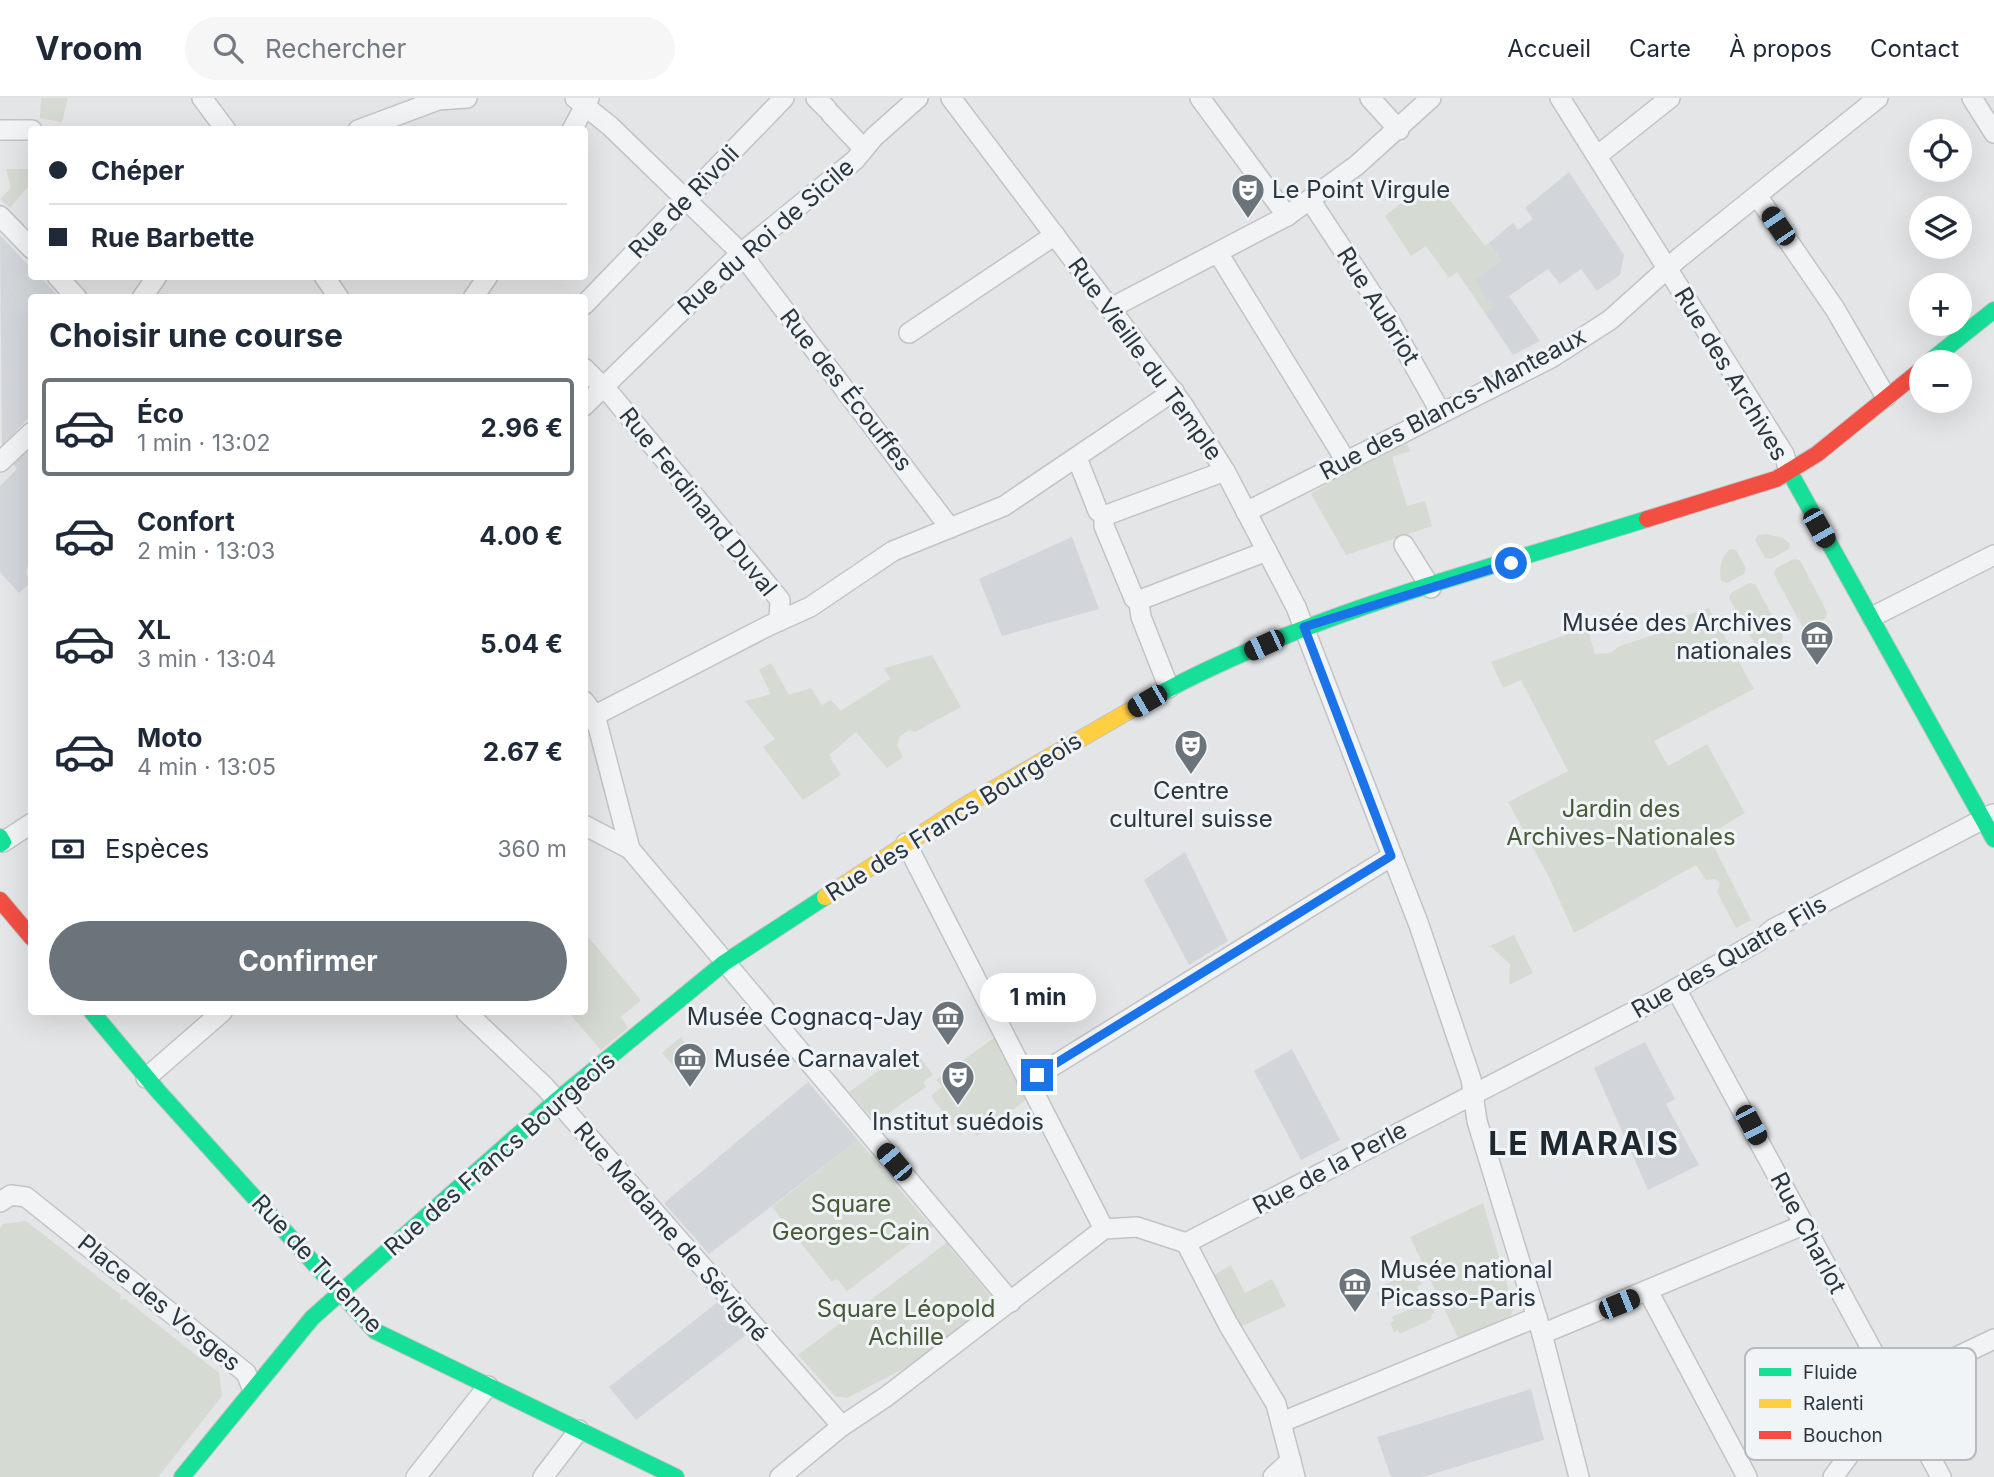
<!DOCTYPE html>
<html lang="fr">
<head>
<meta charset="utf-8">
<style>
	body { margin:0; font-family:Inter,sans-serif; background:#f6f6f7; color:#1f2937; height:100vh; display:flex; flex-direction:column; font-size:26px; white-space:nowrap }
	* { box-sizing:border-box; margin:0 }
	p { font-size:23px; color:#747a83 }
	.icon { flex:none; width:38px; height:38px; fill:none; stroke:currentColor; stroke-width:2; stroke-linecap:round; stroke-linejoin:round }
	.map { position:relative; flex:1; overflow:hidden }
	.sheet { position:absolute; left:28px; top:196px; width:560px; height:721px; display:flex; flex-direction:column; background:#fff; border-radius:7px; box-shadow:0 7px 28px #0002 }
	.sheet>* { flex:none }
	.banner { position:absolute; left:28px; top:28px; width:560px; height:154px; border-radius:7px; box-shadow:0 7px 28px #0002; display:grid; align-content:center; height:154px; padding:0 21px; background:#fff }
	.controls { position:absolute; left:1909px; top:21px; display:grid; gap:14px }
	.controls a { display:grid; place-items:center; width:63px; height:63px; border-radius:50%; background:#fff; box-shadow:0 7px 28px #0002; font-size:35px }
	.end { position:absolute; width:32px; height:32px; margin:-16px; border:9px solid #1a73e8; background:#fff; box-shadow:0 0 0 4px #fff }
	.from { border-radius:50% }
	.bubble { position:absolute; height:49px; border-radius:24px; background:#fff; box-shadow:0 7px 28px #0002; font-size:23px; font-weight:700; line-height:49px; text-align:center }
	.car { position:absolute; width:21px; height:42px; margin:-21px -10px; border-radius:9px; box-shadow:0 0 5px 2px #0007; background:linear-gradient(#222 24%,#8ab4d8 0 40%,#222 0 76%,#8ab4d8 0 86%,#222 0) }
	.banner b { display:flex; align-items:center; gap:24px; height:66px; font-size:26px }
	.banner b+b { border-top:2px solid #e0e1e3 }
	.banner i { width:18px; height:18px; background:#1f2937 }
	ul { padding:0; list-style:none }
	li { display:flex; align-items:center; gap:21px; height:98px; margin:0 14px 10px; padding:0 7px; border:4px solid transparent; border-radius:7px }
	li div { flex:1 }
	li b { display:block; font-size:26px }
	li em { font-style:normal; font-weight:700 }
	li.selected { border-color:#6b747a }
	li>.icon { width:63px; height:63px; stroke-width:1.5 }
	h2 { padding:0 21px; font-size:32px; line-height:84px }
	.pay { display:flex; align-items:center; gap:18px; height:77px; padding:0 21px; font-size:26px }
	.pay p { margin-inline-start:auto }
	.cta { display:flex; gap:14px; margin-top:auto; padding:14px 21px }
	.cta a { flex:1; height:80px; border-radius:42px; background:#6b747a; color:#fff; font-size:28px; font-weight:700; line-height:80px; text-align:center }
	header { display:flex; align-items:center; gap:42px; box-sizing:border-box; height:98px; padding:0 35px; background:#fff; border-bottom:2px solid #e0e1e3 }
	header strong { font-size:33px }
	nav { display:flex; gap:38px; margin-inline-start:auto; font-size:24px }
	.search { width:490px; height:63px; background:#f6f6f7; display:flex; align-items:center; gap:18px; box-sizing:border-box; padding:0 24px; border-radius:38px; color:#747a83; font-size:26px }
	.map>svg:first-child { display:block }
	.built { fill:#d2d6da }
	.green { fill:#d5dbd3 }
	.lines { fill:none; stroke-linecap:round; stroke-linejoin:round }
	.street-casing { stroke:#c1c3c5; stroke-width:22 }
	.fast-casing { stroke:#c1c3c5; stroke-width:18 }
	.slow-casing { stroke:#c1c3c5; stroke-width:18 }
	.jam-casing { stroke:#c1c3c5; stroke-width:18 }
	.street { stroke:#f2f3f5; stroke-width:19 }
	.fast { stroke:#16e098; stroke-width:16 }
	.slow { stroke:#ffcf43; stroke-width:16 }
	.jam { stroke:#f24e42; stroke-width:16 }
	.route { stroke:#1a73e8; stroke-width:9 }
	.labels { text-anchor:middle; stroke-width:6; stroke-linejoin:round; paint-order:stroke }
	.poi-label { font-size:24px; fill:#2b3740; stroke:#f1f4f7; text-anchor:start }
	.street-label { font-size:24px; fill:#2b3740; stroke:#f1f4f7 }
	.park-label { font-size:24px; fill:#475b39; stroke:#f1f4f7 }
	.district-label { font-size:32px; font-weight:bold; letter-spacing:2px; fill:#1d2831; stroke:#f1f4f7 }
	.key { fill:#f1f4f7; stroke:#b6bbc0; stroke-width:2 }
	.key-label { font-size:19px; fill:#2b3740 }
</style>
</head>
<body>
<header>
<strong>Vroom</strong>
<div class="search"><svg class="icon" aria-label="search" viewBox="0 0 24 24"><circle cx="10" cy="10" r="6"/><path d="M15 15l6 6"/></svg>Rechercher</div>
<nav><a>Accueil</a><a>Carte</a><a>À propos</a><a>Contact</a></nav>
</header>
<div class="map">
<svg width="1994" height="1379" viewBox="0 0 1994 1379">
	<rect width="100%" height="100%" fill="#e3e5e7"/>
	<g class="built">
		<path d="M1569,74l55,83 -4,20 -23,16 -16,-22 -21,15 -12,-15 -39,27 31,45 -27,14 -28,-42 7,-5 -18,-28 27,-20 -12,-17 24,-20 5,7 15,-11 -8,-11z"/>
		<path d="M0,137l31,33 1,8 8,1 19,20 -27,1 -1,117 -29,31z"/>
		<path d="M31,344v116l-5,13 3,13 -10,9 -19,-21v-86l17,-17 -6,-8z"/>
		<path d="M1072,439l27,72 -97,27 -23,-57z"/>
		<path d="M1185,754l43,89 -39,24 -45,-85z"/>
		<path d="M1645,944l30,57 -9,5 33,61 -51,25 -54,-122z"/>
		<path d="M1292,951l48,91 -39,20 -47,-89z"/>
		<path d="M808,984l50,58 -149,114 -45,-51z"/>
		<path d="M718,1204l29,32 -111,86 -27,-33z"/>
		<path d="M1531,1291l13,51 -121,37h-32l-14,-40z"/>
	</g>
	<g class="green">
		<path d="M41,0h27l-6,24 -22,-4z"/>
		<path d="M6,71h25v22l-4,-4 -17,21 -10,-9 11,-11z"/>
		<path d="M1433,80l52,68 4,-3 12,17 -27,20 19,27 -8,6 -28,-41 -8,6 -23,-32 -15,10 -26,-40z"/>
		<path d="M1406,344l4,9 -18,6 15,49 18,-5 7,25 -86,29 -35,-61 57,-36z"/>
		<path d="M1766,436l17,4 7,6 -1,5 -18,10 -6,-1 -10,-18 3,-5z"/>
		<path d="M1730,451l6,1 10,18 -2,6 -17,9 -6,-2c-2,-12 -1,-23 9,-32z"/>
		<path d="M1794,461l6,1 27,52 -1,6 -18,9 -6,-1 -28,-52 2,-6z"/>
		<path d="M1749,485l6,1 28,52 -1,6 -18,10 -6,-2 -29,-52 2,-5z"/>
		<path d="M1709,510l45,81 -100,52 14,25 39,-22 38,69 -37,22 43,85 -15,8 -19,-36 3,-9 -5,-4 -9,1 -10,-15 -122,68 -25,-56 -41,-75 60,-31 -47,-91 -18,8 -12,-26 96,-35 8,27 15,-1 10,-7 46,-15 -3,-8z"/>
		<path d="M932,557l29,52 -46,25 -6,-2 -9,6 -3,9 6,12 -16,11 -31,-36 -27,23 12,20 -38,25 -40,-53 12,-8 -30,-38 26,-7 -12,-24 12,-7 18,32 22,-7 11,17 9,-5 10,11 49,-32 -6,-11z"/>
		<path d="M1514,837l19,38 -24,12 1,-21 -20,-18z"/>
		<path d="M589,840l52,62 -20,17 7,11 -27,22 -33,-38h16l1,-70z"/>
		<path d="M681,939l8,14 13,12 -18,15 -22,-25z"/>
		<path d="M995,939l32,62 -50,37 -6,-8 -11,7 -29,-39 11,-9 -6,-7z"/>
		<path d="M916,954l17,23 -10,7 3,5 -50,35 -27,-30 53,-38 4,5z"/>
		<path d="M858,1042l70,83 7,2 -88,66 -10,-12 -5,3 -60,-75z"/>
		<path d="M1483,1105l31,105 -5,11 -50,21 -49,-103z"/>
		<path d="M26,1123l95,74 -1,5 5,-1 94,74 3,23 -64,81h-158v-249l3,-4z"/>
		<path d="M949,1143l1,7 40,47 -1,13 -63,49 -79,41 -12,-2 -37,-41z"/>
		<path d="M1231,1167l14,28 27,-14 14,27 -46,21 -28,-51z"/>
		<path d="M1411,1175l2,4 5,-1 4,8 -5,2 2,4 -33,15 -2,-4 -4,1 -3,-9 4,-1 -2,-5z"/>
		<path d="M1425,1204l2,5 4,-2 4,8 -4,2 1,4 -32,15 -2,-4 -4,2 -4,-9 4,-2 -2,-4z"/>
	</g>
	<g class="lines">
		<defs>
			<g id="street">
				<path d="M202,0l24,32"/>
				<path d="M575,0l35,28 131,127 209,275"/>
				<path d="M816,0l11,11"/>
				<path d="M951,0l232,307 42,66 71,136 123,318 52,154 6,42 65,213 37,143"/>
				<path d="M1200,0l87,118"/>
				<path d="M1370,0l29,32"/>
				<path d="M1560,0l224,356 5,17"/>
				<path d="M1972,0l22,35"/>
				<path d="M831,16l33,35"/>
				<path d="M0,32h32"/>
				<path d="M358,32l80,-30 29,-2"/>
				<path d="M572,32l17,-32"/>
				<path d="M1597,58l73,-58"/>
				<path d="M1758,99l77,112 51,88"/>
				<path d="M1310,102l76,115 55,98"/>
				<path d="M0,118l32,33"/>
				<path d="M1218,155l128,208"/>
				<path d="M57,178l20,22"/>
				<path d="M324,178l15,22"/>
				<path d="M142,200l15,-22"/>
				<path d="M473,200l15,-22"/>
				<path d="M584,207l200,-207"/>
				<path d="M1111,210l176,-92 70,-51 74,-67"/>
				<path d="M909,235l146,-98"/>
				<path d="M584,270l28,28 168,204 -1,21"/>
				<path d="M584,308l157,-153 114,-93 19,-23 44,-39"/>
				<path d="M1077,360l21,53 6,5"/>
				<path d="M0,364l32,-30"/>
				<path d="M1246,414l305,-154 59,-38 69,-62 199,-160"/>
				<path d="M1104,418v10l30,72 5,5 2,14 28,71"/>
				<path d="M1104,418l121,-45"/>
				<path d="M1404,447l27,43"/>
				<path d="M1139,505l6,-5 122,-47"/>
				<path d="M1872,519l122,-62"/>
				<path d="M584,603l11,14 35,134 381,453"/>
				<path d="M584,623l184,-95 42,-19 83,-56 111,-45 170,-115"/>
				<path d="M584,727l46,24"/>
				<path d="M3,744l29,-19"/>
				<path d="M906,745l198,386"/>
				<path d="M1676,891l265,488"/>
				<path d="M466,914l79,75 297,339"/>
				<path d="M146,980l76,-66"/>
				<path d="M1027,984l365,-226"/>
				<path d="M0,1104l11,-7 15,2 220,176 6,15"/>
				<path d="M1186,1145l472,-244 101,-58 14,-12 220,-115"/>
				<path d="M1186,1145l42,81 48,80 19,73"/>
				<path d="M1648,1193l99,186"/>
				<path d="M1542,1236l261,-109"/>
				<path d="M1282,1324l255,-105"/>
				<path d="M416,1379l72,-91"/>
				<path d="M543,1379l36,-47"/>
				<path d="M780,1379l62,-51 45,-30 217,-167 33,-2 49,16"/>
				<path d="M1273,1379l18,-17"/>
				<path d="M1833,1379l69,-94 92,-44"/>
			</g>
			<g id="fast">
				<path d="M1929,264l65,-52"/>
				<path d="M1789,373l205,368"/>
				<path d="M1136,609c158,-91 339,-134 511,-188"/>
				<path d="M0,739l3,5 -3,2"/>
				<path d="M92,914l66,79 217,240 301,146"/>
				<path d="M182,1379l130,-159 244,-217 168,-138 101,-66"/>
			</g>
			<path id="slow" d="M825,799l139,-91 172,-99"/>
			<g id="jam">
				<path d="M1647,421l129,-40 41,-25 105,-85"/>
				<path d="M0,802l32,38"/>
			</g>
		</defs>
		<use href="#street" class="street-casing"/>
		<use href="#fast" class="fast-casing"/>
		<use href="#slow" class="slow-casing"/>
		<use href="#jam" class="jam-casing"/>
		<use href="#street" class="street"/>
		<use href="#fast" class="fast"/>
		<use href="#slow" class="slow"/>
		<use href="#jam" class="jam"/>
	</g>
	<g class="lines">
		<path class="route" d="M1037,977l354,-219 -87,-229 207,-64"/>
	</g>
	<defs>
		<symbol id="theatre-pin" viewBox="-11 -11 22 30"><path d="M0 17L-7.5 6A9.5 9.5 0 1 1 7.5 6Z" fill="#6b747a" stroke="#f1f4f7"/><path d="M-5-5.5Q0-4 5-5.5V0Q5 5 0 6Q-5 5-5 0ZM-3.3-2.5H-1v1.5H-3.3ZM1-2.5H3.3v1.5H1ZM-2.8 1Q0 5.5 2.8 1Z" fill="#fff"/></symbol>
		<symbol id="museum-pin" viewBox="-11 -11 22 30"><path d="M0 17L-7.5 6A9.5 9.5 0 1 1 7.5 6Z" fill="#6b747a" stroke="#f1f4f7"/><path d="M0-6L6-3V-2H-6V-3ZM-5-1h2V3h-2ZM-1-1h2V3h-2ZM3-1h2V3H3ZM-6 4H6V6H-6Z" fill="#fff"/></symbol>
	</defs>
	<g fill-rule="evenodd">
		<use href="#theatre-pin" x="1229" y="73" width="38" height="52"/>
		<use href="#museum-pin" x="1798" y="520" width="38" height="52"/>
		<use href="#theatre-pin" x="1172" y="629" width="38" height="52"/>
		<use href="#museum-pin" x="929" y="900" width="38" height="52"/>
		<use href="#museum-pin" x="671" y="942" width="38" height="52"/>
		<use href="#theatre-pin" x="939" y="960" width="38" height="52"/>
		<use href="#museum-pin" x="1336" y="1167" width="38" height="52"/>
	</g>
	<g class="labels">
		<g class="poi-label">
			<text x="1272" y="100">Le Point Virgule</text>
			<text x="1792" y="533" text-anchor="end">Musée des Archives<tspan x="1792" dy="28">nationales</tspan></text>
			<text x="1191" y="701" text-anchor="middle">Centre<tspan x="1191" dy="28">culturel suisse</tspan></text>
			<text x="923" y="927" text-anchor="end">Musée Cognacq-Jay</text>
			<text x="714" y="969">Musée Carnavalet</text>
			<text x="958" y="1032" text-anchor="middle">Institut suédois</text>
			<text x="1380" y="1180">Musée national<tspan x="1380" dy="28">Picasso-Paris</tspan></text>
		</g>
		<g class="street-label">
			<text transform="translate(684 104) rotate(-46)" y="8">Rue de Rivoli</text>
			<text transform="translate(766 139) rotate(-41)" y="8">Rue du Roi de Sicile</text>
			<text transform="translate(1378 208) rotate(58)" y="8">Rue Aubriot</text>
			<text transform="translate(1145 261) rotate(54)" y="8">Rue Vieille du Temple</text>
			<text transform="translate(1731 276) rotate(59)" y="8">Rue des Archives</text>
			<text transform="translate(846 292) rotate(52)" y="8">Rue des Écouffes</text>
			<text transform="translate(1453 306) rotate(-28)" y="8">Rue des Blancs-Manteaux</text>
			<text transform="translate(698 404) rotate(51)" y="8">Rue Ferdinand Duval</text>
			<text transform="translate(954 719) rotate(-32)" y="8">Rue des Francs Bourgeois</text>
			<text transform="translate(1729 859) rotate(-30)" y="8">Rue des Quatre Fils</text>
			<text transform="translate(500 1056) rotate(-41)" y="8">Rue des Francs Bourgeois</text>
			<text transform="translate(1330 1070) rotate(-28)" y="8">Rue de la Perle</text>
			<text transform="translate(671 1134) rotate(49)" y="8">Rue Madame de Sévigné</text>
			<text transform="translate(1808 1135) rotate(62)" y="8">Rue Charlot</text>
			<text transform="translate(317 1166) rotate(47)" y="8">Rue de Turenne</text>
			<text transform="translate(159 1205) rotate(39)" y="8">Place des Vosges</text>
		</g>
		<g class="park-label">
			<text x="1621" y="719">Jardin des<tspan x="1621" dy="28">Archives-Nationales</tspan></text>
			<text x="851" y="1114">Square<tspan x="851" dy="28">Georges-Cain</tspan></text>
			<text x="906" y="1219">Square Léopold<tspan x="906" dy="28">Achille</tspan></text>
		</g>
		<g class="district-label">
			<text x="1584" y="1057">LE MARAIS</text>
		</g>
	</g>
	<rect x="1745" y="1250" width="231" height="112" rx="10" class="key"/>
	<rect x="1759" y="1270" width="32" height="8" fill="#16e098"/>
	<rect x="1759" y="1301" width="32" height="9" fill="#ffcf43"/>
	<rect x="1759" y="1333" width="32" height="8" fill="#f24e42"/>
	<g class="key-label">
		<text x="1803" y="1281">Fluide</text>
		<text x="1803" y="1312">Ralenti</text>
		<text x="1803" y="1344">Bouchon</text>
	</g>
</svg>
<div class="controls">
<a><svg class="icon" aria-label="locate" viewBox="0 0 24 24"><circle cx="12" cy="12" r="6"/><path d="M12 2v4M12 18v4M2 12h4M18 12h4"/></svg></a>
<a><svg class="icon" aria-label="layers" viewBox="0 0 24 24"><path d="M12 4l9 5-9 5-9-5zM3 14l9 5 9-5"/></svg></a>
<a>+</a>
<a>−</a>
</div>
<i class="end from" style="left:1511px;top:465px"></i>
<i class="end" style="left:1037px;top:977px"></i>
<div class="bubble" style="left:980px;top:875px;width:116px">1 min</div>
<i class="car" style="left:1778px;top:128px;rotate:326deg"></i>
<i class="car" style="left:1819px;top:430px;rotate:150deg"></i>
<i class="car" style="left:1264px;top:547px;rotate:245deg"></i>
<i class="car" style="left:1147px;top:603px;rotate:240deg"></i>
<i class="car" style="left:1751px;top:1027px;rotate:152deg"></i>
<i class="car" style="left:894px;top:1064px;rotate:320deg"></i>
<i class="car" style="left:1619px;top:1206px;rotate:68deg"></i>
<div class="banner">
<b><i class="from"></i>Chéper</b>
<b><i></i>Rue Barbette</b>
</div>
<section class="sheet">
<h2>Choisir une course</h2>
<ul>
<li class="selected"><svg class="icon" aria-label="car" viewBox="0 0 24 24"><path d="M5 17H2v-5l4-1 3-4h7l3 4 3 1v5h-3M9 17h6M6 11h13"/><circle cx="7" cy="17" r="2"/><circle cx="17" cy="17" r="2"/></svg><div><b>Éco</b><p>1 min · 13:02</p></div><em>2.96 €</em></li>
<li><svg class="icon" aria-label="car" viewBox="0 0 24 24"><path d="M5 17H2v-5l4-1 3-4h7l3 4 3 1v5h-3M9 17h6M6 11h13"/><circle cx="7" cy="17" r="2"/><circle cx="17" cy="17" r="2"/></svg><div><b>Confort</b><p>2 min · 13:03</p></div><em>4.00 €</em></li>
<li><svg class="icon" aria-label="car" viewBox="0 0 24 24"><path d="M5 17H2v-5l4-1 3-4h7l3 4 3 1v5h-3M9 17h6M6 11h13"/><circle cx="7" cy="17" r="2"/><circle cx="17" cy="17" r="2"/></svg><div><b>XL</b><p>3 min · 13:04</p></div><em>5.04 €</em></li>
<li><svg class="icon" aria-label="car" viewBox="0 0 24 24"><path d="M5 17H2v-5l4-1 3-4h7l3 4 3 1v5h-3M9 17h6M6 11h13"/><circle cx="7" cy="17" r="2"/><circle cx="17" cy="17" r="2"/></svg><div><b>Moto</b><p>4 min · 13:05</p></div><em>2.67 €</em></li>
</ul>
<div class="pay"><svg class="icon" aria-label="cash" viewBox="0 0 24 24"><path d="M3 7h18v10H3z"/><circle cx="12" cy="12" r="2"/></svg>Espèces<p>360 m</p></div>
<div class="cta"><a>Confirmer</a></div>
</section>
</div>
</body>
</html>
